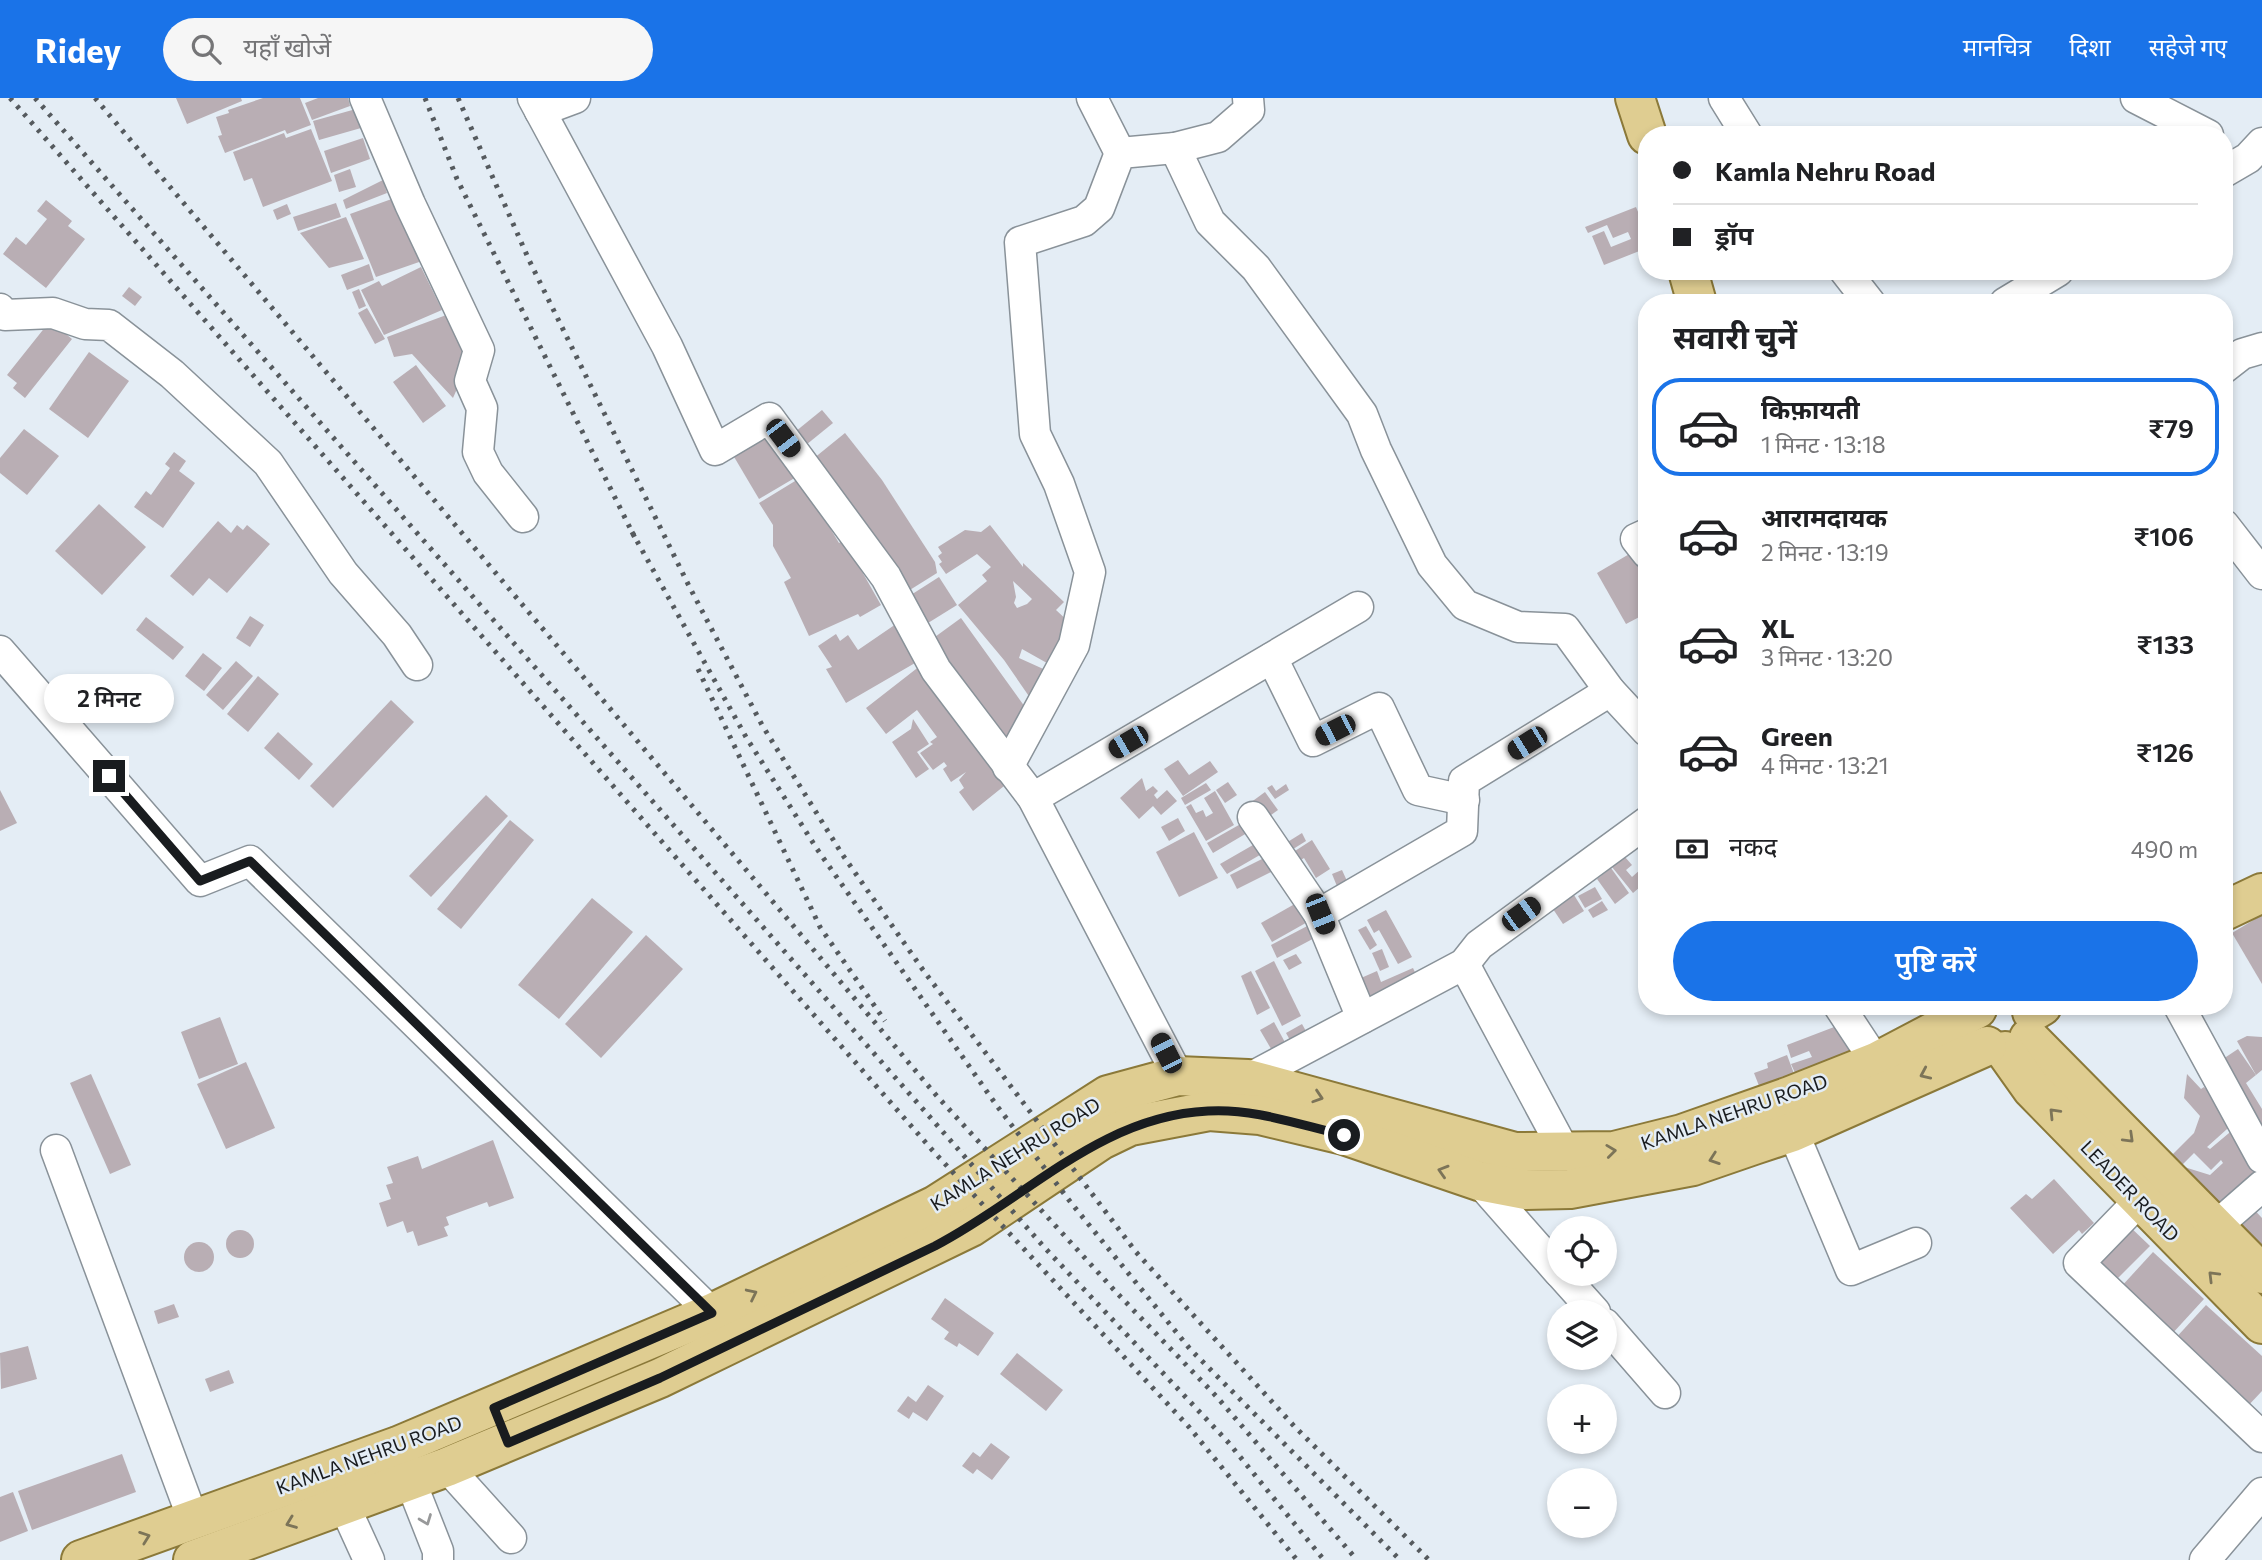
<!DOCTYPE html>
<html lang="hi">
<head>
<meta charset="utf-8">
<style>
	body { margin:0; font-family:Commissioner,"Noto Sans Devanagari",sans-serif; background:#f6f6f6; color:#202124; height:100vh; display:flex; flex-direction:column; font-size:26px; white-space:nowrap }
	* { box-sizing:border-box; margin:0 }
	p { font-size:23px; color:#757577 }
	.icon { flex:none; width:38px; height:38px; fill:none; stroke:currentColor; stroke-width:2; stroke-linecap:round; stroke-linejoin:round }
	.map { position:relative; flex:1; overflow:hidden }
	.side { position:absolute; left:1638px; top:196px; width:595px; height:721px; display:flex; flex-direction:column; background:#fff; border-radius:28px; box-shadow:0 4px 10px #0003 }
	.side>* { flex:none }
	.hud { position:absolute; left:1638px; top:28px; width:595px; height:154px; border-radius:28px; box-shadow:0 4px 10px #0003; display:grid; align-content:center; height:154px; padding:0 35px; background:#fff }
	.controls { position:absolute; left:1547px; top:1118px; display:grid; gap:14px }
	.controls a { display:grid; place-items:center; width:70px; height:70px; border-radius:50%; background:#fff; box-shadow:0 4px 10px #0003; font-size:35px }
	.end { position:absolute; width:32px; height:32px; margin:-16px; border:9px solid #191c1f; background:#fff; box-shadow:0 0 0 4px #fff }
	.from { border-radius:50% }
	.bubble { position:absolute; height:49px; border-radius:24px; background:#fff; box-shadow:0 4px 10px #0003; font-size:23px; font-weight:600; line-height:49px; text-align:center }
	.car { position:absolute; width:21px; height:42px; margin:-21px -10px; border-radius:9px; box-shadow:0 0 5px 2px #0007; background:linear-gradient(#222 24%,#8ab4d8 0 40%,#222 0 76%,#8ab4d8 0 86%,#222 0) }
	.hud b { display:flex; align-items:center; gap:24px; height:66px; font-size:26px }
	.hud b+b { border-top:2px solid #e0e0e0 }
	.hud i { width:18px; height:18px; background:#202124 }
	ul { padding:0; list-style:none }
	li { display:flex; align-items:center; gap:21px; height:98px; margin:0 14px 10px; padding:0 21px; border:4px solid transparent; border-radius:28px }
	li div { flex:1 }
	li b { display:block; font-size:26px }
	li em { font-style:normal; font-weight:600 }
	li.current { border-color:#1a73e8 }
	li>.icon { width:63px; height:63px; stroke-width:1.5 }
	h2 { padding:0 35px; font-size:32px; line-height:84px }
	.pay { display:flex; align-items:center; gap:18px; height:77px; padding:0 35px; font-size:26px }
	.pay p { margin-inline-start:auto }
	.cta { display:flex; gap:14px; margin-top:auto; padding:14px 35px }
	.cta a { flex:1; height:80px; border-radius:42px; background:#1a73e8; color:#fff; font-size:28px; font-weight:600; line-height:80px; text-align:center }
	header { display:flex; align-items:center; gap:42px; box-sizing:border-box; height:98px; padding:0 35px; background:#1a73e8; color:#fff }
	header strong { font-size:33px }
	nav { display:flex; gap:38px; margin-inline-start:auto; font-size:24px }
	.search { width:490px; height:63px; background:#f6f6f6; display:flex; align-items:center; gap:18px; box-sizing:border-box; padding:0 24px; border-radius:38px; color:#757577; font-size:26px }
	.map>svg:first-child { display:block }
	.building { fill:#b9aeb4; fill-rule:evenodd }
	.lines { fill:none; stroke-linecap:round; stroke-linejoin:round }
	.minor-casing { stroke:#899299; stroke-width:33 }
	.major-casing { stroke:#8b7939; stroke-width:42 }
	.minor { stroke:#fff; stroke-width:30 }
	.major { stroke:#dfcd91; stroke-width:38 }
	.rail { stroke:#555a5e; stroke-width:5; stroke-dasharray:3.5 7; stroke-linecap:butt }
	.oneway { stroke:#7c7458 }
	.oneway2 { stroke:#98999a }
	.route { stroke:#191c1f; stroke-width:9 }
	.labels { text-anchor:middle; stroke-width:5; stroke-linejoin:round; paint-order:stroke }
	.street-label { font-size:19px; fill:#191c1f; stroke:#e4edf5 }
</style>
</head>
<body>
<header>
<strong>Ridey</strong>
<div class="search"><svg class="icon" aria-label="search" viewBox="0 0 24 24"><circle cx="10" cy="10" r="6"/><path d="M15 15l6 6"/></svg>यहाँ खोजें</div>
<nav><a>मानचित्र</a><a>दिशा</a><a>सहेजे गए</a></nav>
</header>
<div class="map">
<svg width="2262" height="1462" viewBox="0 0 2262 1462">
	<rect width="100%" height="100%" fill="#e4edf5"/>
	<g class="building">
		<path d="M176,0h65l1,3 -55,23z"/>
		<path d="M263,0h37l11,27 -24,9 -2,-4 -60,23 -7,-17 4,-1 -6,-18 13,-4 -1,-3z"/>
		<path d="M318,0h30l2,8 -38,14 -7,-17z"/>
		<path d="M356,11l5,19 -42,12 -6,-19z"/>
		<path d="M311,31l21,52 -69,26 -11,-29 -8,3 -11,-29 51,-19 2,5z"/>
		<path d="M363,40l7,21 -39,14 -7,-22z"/>
		<path d="M350,71l6,18 -17,5 -5,-17z"/>
		<path d="M383,82l4,13 -41,16 -3,-9z"/>
		<path d="M400,98l22,65 -46,16 -26,-63z"/>
		<path d="M46,102l26,21 -4,5 17,13 -39,49 -43,-34 13,-17 10,8 21,-26 -10,-8z"/>
		<path d="M336,105l5,14 -43,14 -5,-14z"/>
		<path d="M287,106l4,10 -14,6 -4,-10z"/>
		<path d="M1636,109l11,27v14l-43,17 -12,-29 12,-5 7,16 20,-8 -3,-7 -15,6 -6,-13 -19,8 -3,-6z"/>
		<path d="M346,119l18,42 -35,9 -29,-35z"/>
		<path d="M369,166l5,16 -27,10 -6,-15z"/>
		<path d="M421,169l21,43 -58,25 -23,-45 18,-9 3,5z"/>
		<path d="M129,189l13,10 -7,9 -13,-10z"/>
		<path d="M359,191l7,17 -7,3 -7,-17z"/>
		<path d="M367,210l18,31 -10,5 -17,-31z"/>
		<path d="M449,216l21,45 -17,39 -41,-44 -18,3 -7,-20z"/>
		<path d="M50,223l22,18 -47,59 -12,-10 4,-5 -10,-8z"/>
		<path d="M89,254l40,29 -41,57 -39,-29z"/>
		<path d="M416,267l30,41 -23,17 -30,-41z"/>
		<path d="M822,312l11,13 -32,26 -11,-13z"/>
		<path d="M768,323l30,55 -39,23 -32,-54z"/>
		<path d="M24,331l35,27 -32,39 -27,-22v-15z"/>
		<path d="M845,335l37,47 53,82 2,11 -32,20 -97,-130z"/>
		<path d="M174,354l12,9 -7,10 16,12 -32,45 -29,-21 12,-16 5,4 19,-27 -5,-4z"/>
		<path d="M800,380l39,65 5,-3 37,65 -21,12 -2,-3 -49,22 -25,-54 7,-4 -18,-32v-21l-14,-22z"/>
		<path d="M99,406l47,43 -44,48 -47,-44z"/>
		<path d="M218,423l13,12 6,-8 6,5 4,-5 23,19 -43,49 -18,-15 -16,18 -23,-20z"/>
		<path d="M990,427l33,42v-4l41,39 -8,8 15,14 -17,43 -32,-18 -3,9 31,14 -15,33 -31,-45 -46,-55 29,-24 -5,-6 9,-8 -14,-13 -31,20 -7,-10 3,-2 -4,-6 4,-3 -4,-6 27,-17 16,2zM1013,483l19,18 -5,5 -10,4 -3,-5 2,-6z"/>
		<path d="M1631,455l16,29v31l-21,11 -29,-51z"/>
		<path d="M939,479l18,28 -37,23 -17,-28z"/>
		<path d="M250,518l14,9 -14,22 -14,-9z"/>
		<path d="M146,519l38,30 -11,13 -37,-30z"/>
		<path d="M961,520l69,96 -18,13 5,8 -16,11 -73,-104z"/>
		<path d="M896,526l24,21 -5,18 -69,40 -20,-34 6,-2 -14,-21 18,-12 4,7 8,-6 10,15z"/>
		<path d="M203,555l19,15 -18,23 -19,-15z"/>
		<path d="M236,563l17,15 -30,34 -17,-15z"/>
		<path d="M925,564l84,120 -36,29 -14,-19 5,-4 -5,-8 7,-8 -15,10 -8,-13 4,-3 -3,-4 -11,8 -13,-17 13,-9 -3,-2 7,-5 -20,-27 -31,24 -20,-26z"/>
		<path d="M258,578l21,18 -31,38 -21,-18z"/>
		<path d="M391,602l23,22 -81,86 -23,-22z"/>
		<path d="M913,621l16,25 -12,8 12,17 -13,9 -24,-36 19,-13z"/>
		<path d="M278,634l35,32 -14,16 -35,-32z"/>
		<path d="M1178,662l11,15 21,-14 8,11 -35,24 -19,-27z"/>
		<path d="M1142,680l4,13 7,-5 5,5 -4,4 3,4 10,-9 10,11 -16,14 -8,-9 -14,13 -19,-21z"/>
		<path d="M1228,684l9,13 -12,8 -9,-13z"/>
		<path d="M1206,685l5,7 -26,15 -4,-7z"/>
		<path d="M1286,686l3,6 -14,9 -8,-11 5,-3 4,6z"/>
		<path d="M0,692l17,33 -17,8z"/>
		<path d="M1215,693l19,34 -28,16 -20,-34 5,-3 5,9 7,-3 3,7 7,-4 -9,-15z"/>
		<path d="M1265,694l13,18 -15,11 -13,-18z"/>
		<path d="M486,697l22,21 -77,81 -22,-21z"/>
		<path d="M1253,719l19,31 -45,26 -7,-10 33,-19 -6,-12 -34,20 -6,-10z"/>
		<path d="M1178,720l7,13 -16,10 -8,-14z"/>
		<path d="M510,722l24,20 -73,89 -24,-20z"/>
		<path d="M1194,734l24,46 -39,19 -23,-45z"/>
		<path d="M1302,735l4,8 -24,15 -4,-8z"/>
		<path d="M1312,742l18,29 -14,9 -12,-20 -14,9 -6,-9z"/>
		<path d="M1272,756l7,14 -42,21 -7,-14z"/>
		<path d="M1625,759l7,8 -6,5 6,7 9,-8 6,6v6l-14,12 -21,-26z"/>
		<path d="M1611,770l18,25 -14,11 -18,-25z"/>
		<path d="M1342,772l10,22 -11,4 -9,-22z"/>
		<path d="M1595,789l7,12 -17,9 -7,-12z"/>
		<path d="M1574,797l10,16 -21,13 -10,-15z"/>
		<path d="M592,800l41,34 -74,87 -41,-34z"/>
		<path d="M1300,803l11,19 -39,22 -11,-19z"/>
		<path d="M1602,803l6,9 -15,8 -5,-8z"/>
		<path d="M1386,812l26,47 -14,7 -19,-34 -5,3 -7,-13z"/>
		<path d="M2262,817v69l-30,-51z"/>
		<path d="M1313,825l7,12 -43,23 -6,-13z"/>
		<path d="M1366,828l11,19 -7,5 -12,-20z"/>
		<path d="M646,837l37,34 -82,89 -36,-34z"/>
		<path d="M1382,851l7,18 -9,4 -8,-18z"/>
		<path d="M1296,856l6,9 -13,7 -6,-10z"/>
		<path d="M1274,863l27,55 -19,10 -27,-55z"/>
		<path d="M1413,870l6,13 -54,25 -4,-28 16,-7 4,11z"/>
		<path d="M1251,873l19,37 -13,7 -16,-39z"/>
		<path d="M220,919l18,47 -39,15 -18,-47z"/>
		<path d="M1274,924l13,24 -13,8 -14,-24z"/>
		<path d="M1302,926l5,9 -16,9 -5,-9z"/>
		<path d="M1842,926l11,29 -57,22 -5,-11 21,-7 -3,-6 -18,7 -4,-13z"/>
		<path d="M2247,938l15,1v33l-6,5 -19,-34z"/>
		<path d="M2238,951l18,26 -10,8 16,26v39l-48,-83z"/>
		<path d="M1787,957l9,24 -35,12 -7,-18 14,-5 -1,-5z"/>
		<path d="M246,964l29,66 -49,21 -29,-65z"/>
		<path d="M91,976l40,91 -21,9 -40,-91z"/>
		<path d="M2187,976l14,15 3,-2 32,34 -29,26 3,2 25,-21 27,44 -54,46 -44,-55 30,-30 6,-17 -16,-18zM2194,1055l17,17 10,-10 2,3 -13,12 -29,-9z"/>
		<path d="M493,1042l21,58 -25,9 -2,-5 -41,15 3,8 -5,2 4,9 -30,10 -5,-15 -6,2 -4,-12 -16,6 -8,-24 12,-4 -5,-14 7,-2 -6,-16 31,-11 4,13z"/>
		<path d="M2054,1081l40,44 -12,11 -3,-4 -26,24 -43,-46 16,-14 6,5z"/>
		<path d="M2247,1104l15,16v45l-39,-36z"/>
		<path d="M2127,1126l23,22 -36,36 -22,-22z"/>
		<circle cx="240" cy="1146" r="14"/>
		<circle cx="199" cy="1159" r="15"/>
		<path d="M2153,1154l51,47 -33,36 -51,-47z"/>
		<path d="M945,1200l49,35 -16,23 -19,-13 -2,4 -13,-8 5,-7 -18,-13z"/>
		<path d="M174,1206l5,13 -21,7 -4,-13z"/>
		<path d="M2206,1207l56,51v35l-16,17 -73,-67z"/>
		<path d="M28,1248l9,33 -36,10 -1,-36z"/>
		<path d="M1017,1255l46,37 -17,21 -46,-37z"/>
		<path d="M229,1272l5,13 -24,9 -5,-13z"/>
		<path d="M928,1287l16,11 -17,25 -14,-9 -4,7 -12,-8 11,-15 8,6z"/>
		<path d="M991,1345l19,14 -18,23 -15,-11 -4,5 -11,-8 11,-14 7,5z"/>
		<path d="M122,1356l14,38 -104,38 -14,-39z"/>
		<path d="M13,1394l15,39 -28,11v-45z"/>
	</g>
	<g class="lines">
		<defs>
			<g id="minor">
				<path d="M365,0l45,106 69,146 -9,31 12,27 -4,44 10,21 35,44"/>
				<path d="M533,0l134,248 48,104 54,-32 117,159 50,93 97,128 145,278"/>
				<path d="M1092,0l28,55"/>
				<path d="M1724,0l23,37"/>
				<path d="M2136,0l72,37"/>
				<path d="M540,13l35,-13"/>
				<path d="M1175,50l35,74 46,46 106,146 14,36 56,115 33,40 53,22 47,2 45,62 37,40"/>
				<path d="M2224,74l24,-14 14,-15"/>
				<path d="M1845,173l25,32"/>
				<path d="M2005,205l53,-32"/>
				<path d="M0,211l5,6 48,-2 32,11 24,1 63,49 96,89 75,110 54,62 20,30"/>
				<path d="M2224,270l18,-14 20,-6"/>
				<path d="M2224,427l38,49"/>
				<path d="M1647,436l-11,5 11,14"/>
				<path d="M0,553l200,230 50,-20 462,452"/>
				<path d="M1272,560l41,83 66,-33 39,82 46,10"/>
				<path d="M1008,669l66,-122 16,-73 -31,-88 -24,-50 -15,-192 64,-21 15,-13 21,-55 55,-5 43,-11 31,-27 -1,-12"/>
				<path d="M1033,700l325,-191"/>
				<path d="M1253,719l66,97 143,-83 2,-50 146,-90"/>
				<path d="M1319,816l43,104"/>
				<path d="M1464,866l102,190"/>
				<path d="M1839,908l37,56"/>
				<path d="M2179,908l83,152"/>
				<path d="M1248,981l216,-115 15,-19 168,-123"/>
				<path d="M1793,1034l58,138 65,-27"/>
				<path d="M56,1052l137,369"/>
				<path d="M1479,1083l80,91"/>
				<path d="M2139,1103l-60,62 183,174"/>
				<path d="M2215,1129l47,-41"/>
				<path d="M1561,1176l34,38"/>
				<path d="M1605,1226l60,69"/>
				<path d="M403,1364l35,89v9"/>
				<path d="M447,1369l64,71"/>
				<path d="M343,1405l26,57"/>
				<path d="M2205,1462l57,-67"/>
			</g>
			<g id="major">
				<path d="M1635,0l12,37"/>
				<path d="M1688,173l9,32"/>
				<path d="M2224,813l38,-18"/>
				<path d="M2032,914l10,-6"/>
				<path d="M2029,940l233,236"/>
				<path d="M2005,953l27,38 230,235"/>
				<path d="M81,1462l317,-114 314,-133 224,-108 172,-110 70,-19 70,3 267,73 99,-1 68,-17 108,-38 86,-34 101,-53"/>
				<path d="M193,1462l254,-93 213,-89 311,-151 130,-87 29,-14 79,-15 51,4 84,20 135,46 47,9 44,-1 123,-23 61,-21 39,-13 194,-86"/>
			</g>
		</defs>
		<use href="#minor" class="minor-casing"/>
		<use href="#major" class="major-casing"/>
		<use href="#minor" class="minor"/>
		<use href="#major" class="major"/>
		<g class="rail">
			<path d="M10,0l924,1054 255,275 108,133"/>
			<path d="M35,0l1009,1149 184,195 96,118"/>
			<path d="M95,0l841,997 179,196 102,106 140,163"/>
			<path d="M425,0l32,81 179,361"/>
			<path d="M458,0l71,162 160,326 73,139 80,129 81,116 213,282 158,174 135,134"/>
			<path d="M632,434l114,205 71,112 180,257 75,98 118,145 210,211"/>
			<path d="M698,571l122,258 65,94"/>
		</g>
	</g>
	<defs><path id="oneway-chevron" d="M-2-3.5L2.5 0L-2 3.5" fill="none" stroke-width="1.6" stroke-linecap="round" stroke-linejoin="round" transform="scale(1.75)"/></defs>
	<g class="oneway">
		<use href="#oneway-chevron" transform="translate(1925 976) rotate(156)"/>
		<use href="#oneway-chevron" transform="translate(1318 999) rotate(18)"/>
		<use href="#oneway-chevron" transform="translate(2054 1015) rotate(-134)"/>
		<use href="#oneway-chevron" transform="translate(2129 1040) rotate(44)"/>
		<use href="#oneway-chevron" transform="translate(1611 1053) rotate(-7)"/>
		<use href="#oneway-chevron" transform="translate(1714 1061) rotate(161)"/>
		<use href="#oneway-chevron" transform="translate(1443 1073) rotate(-163)"/>
		<use href="#oneway-chevron" transform="translate(2213 1178) rotate(-135)"/>
		<use href="#oneway-chevron" transform="translate(752 1196) rotate(-26)"/>
		<use href="#oneway-chevron" transform="translate(291 1425) rotate(159)"/>
		<use href="#oneway-chevron" transform="translate(145 1439) rotate(-20)"/>
	</g>
	<use class="oneway2" href="#oneway-chevron" transform="translate(426 1422) rotate(69)"/>
	<g class="lines">
		<path class="route" d="M109,678l91,105 50,-20 462,452 -218,95 14,35 152,-65 275,-132c91,-47 165,-130 273,-135 45,-3 92,14 136,24"/>
	</g>
	<g class="labels">
		<g class="street-label">
			<text transform="translate(1734 1014) rotate(-19)" y="7">KAMLA NEHRU ROAD</text>
			<text transform="translate(1015 1056) rotate(-32)" y="7">KAMLA NEHRU ROAD</text>
			<text transform="translate(2130 1093) rotate(46)" y="7">LEADER ROAD</text>
			<text transform="translate(369 1357) rotate(-20)" y="7">KAMLA NEHRU ROAD</text>
		</g>
	</g>
</svg>
<div class="controls">
<a><svg class="icon" aria-label="locate" viewBox="0 0 24 24"><circle cx="12" cy="12" r="6"/><path d="M12 2v4M12 18v4M2 12h4M18 12h4"/></svg></a>
<a><svg class="icon" aria-label="layers" viewBox="0 0 24 24"><path d="M12 4l9 5-9 5-9-5zM3 14l9 5 9-5"/></svg></a>
<a>+</a>
<a>−</a>
</div>
<i class="end from" style="left:1344px;top:1037px"></i>
<i class="end" style="left:109px;top:678px"></i>
<div class="bubble" style="left:44px;top:576px;width:130px">2 मिनट</div>
<i class="car" style="left:783px;top:340px;rotate:143deg"></i>
<i class="car" style="left:1335px;top:632px;rotate:243deg"></i>
<i class="car" style="left:1128px;top:644px;rotate:240deg"></i>
<i class="car" style="left:1527px;top:645px;rotate:238deg"></i>
<i class="car" style="left:1320px;top:816px;rotate:158deg"></i>
<i class="car" style="left:1521px;top:816px;rotate:54deg"></i>
<i class="car" style="left:1166px;top:955px;rotate:333deg"></i>
<div class="hud">
<b><i class="from"></i>Kamla Nehru Road</b>
<b><i></i>ड्रॉप</b>
</div>
<section class="side">
<h2>सवारी चुनें</h2>
<ul>
<li class="current"><svg class="icon" aria-label="car" viewBox="0 0 24 24"><path d="M5 17H2v-5l4-1 3-4h7l3 4 3 1v5h-3M9 17h6M6 11h13"/><circle cx="7" cy="17" r="2"/><circle cx="17" cy="17" r="2"/></svg><div><b>किफ़ायती</b><p>1 मिनट · 13:18</p></div><em>₹79</em></li>
<li><svg class="icon" aria-label="car" viewBox="0 0 24 24"><path d="M5 17H2v-5l4-1 3-4h7l3 4 3 1v5h-3M9 17h6M6 11h13"/><circle cx="7" cy="17" r="2"/><circle cx="17" cy="17" r="2"/></svg><div><b>आरामदायक</b><p>2 मिनट · 13:19</p></div><em>₹106</em></li>
<li><svg class="icon" aria-label="car" viewBox="0 0 24 24"><path d="M5 17H2v-5l4-1 3-4h7l3 4 3 1v5h-3M9 17h6M6 11h13"/><circle cx="7" cy="17" r="2"/><circle cx="17" cy="17" r="2"/></svg><div><b>XL</b><p>3 मिनट · 13:20</p></div><em>₹133</em></li>
<li><svg class="icon" aria-label="car" viewBox="0 0 24 24"><path d="M5 17H2v-5l4-1 3-4h7l3 4 3 1v5h-3M9 17h6M6 11h13"/><circle cx="7" cy="17" r="2"/><circle cx="17" cy="17" r="2"/></svg><div><b>Green</b><p>4 मिनट · 13:21</p></div><em>₹126</em></li>
</ul>
<div class="pay"><svg class="icon" aria-label="cash" viewBox="0 0 24 24"><path d="M3 7h18v10H3z"/><circle cx="12" cy="12" r="2"/></svg>नकद<p>490 m</p></div>
<div class="cta"><a>पुष्टि करें</a></div>
</section>
</div>
</body>
</html>
